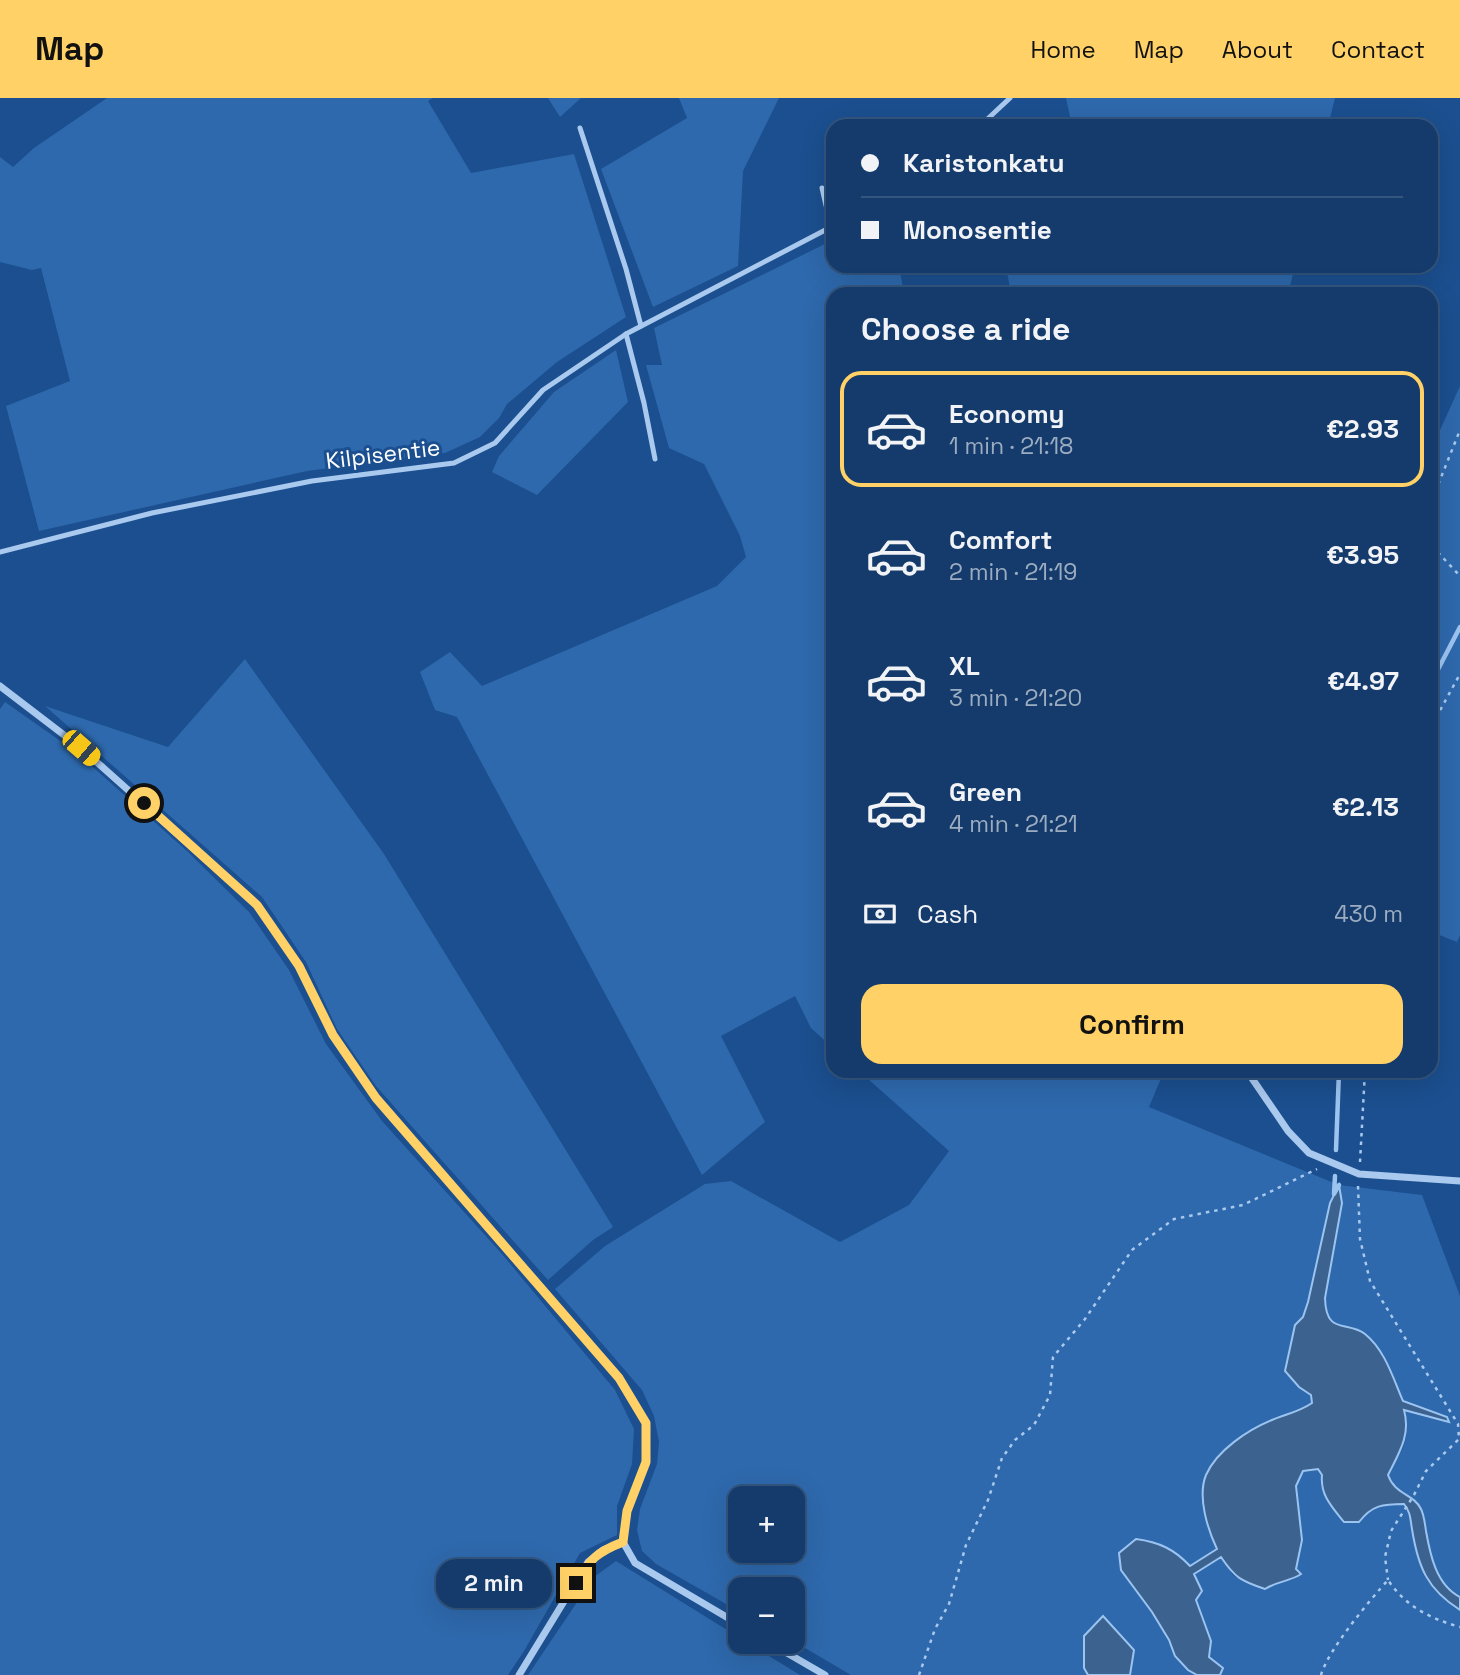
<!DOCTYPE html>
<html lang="en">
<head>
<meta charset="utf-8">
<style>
	body { margin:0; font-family:"Space Grotesk",sans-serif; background:#214673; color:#f1f3f6; height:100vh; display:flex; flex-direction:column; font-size:26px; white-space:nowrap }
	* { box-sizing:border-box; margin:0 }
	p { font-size:23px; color:#9dadc1 }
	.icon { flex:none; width:38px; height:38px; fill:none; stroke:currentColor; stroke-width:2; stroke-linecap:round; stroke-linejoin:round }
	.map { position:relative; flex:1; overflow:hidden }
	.drawer { position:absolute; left:826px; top:189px; width:612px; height:791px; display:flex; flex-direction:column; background:#143b6b; border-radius:21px; box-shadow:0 7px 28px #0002,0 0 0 2px #33557e }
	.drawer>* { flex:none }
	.top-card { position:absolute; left:826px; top:21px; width:612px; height:154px; border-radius:21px; box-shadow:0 7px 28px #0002,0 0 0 2px #33557e; display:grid; align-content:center; height:154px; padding:0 35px; background:#143b6b }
	.controls { position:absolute; left:728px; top:1388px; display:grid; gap:14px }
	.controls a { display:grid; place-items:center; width:77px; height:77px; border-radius:14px; background:#143b6b; box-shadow:0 7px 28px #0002,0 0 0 2px #33557e; font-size:35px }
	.end { position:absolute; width:32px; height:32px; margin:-16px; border:9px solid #ffd166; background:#111; box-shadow:0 0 0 4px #111 }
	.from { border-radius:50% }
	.bubble { position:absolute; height:49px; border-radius:21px; background:#143b6b; box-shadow:0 7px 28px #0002,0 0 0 2px #33557e; font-size:23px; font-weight:800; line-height:49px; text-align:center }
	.car { position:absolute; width:21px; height:42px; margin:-21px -10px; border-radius:9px; box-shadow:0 0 5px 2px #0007; background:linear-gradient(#f5c518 24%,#345 0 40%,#f5c518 0 76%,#345 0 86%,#f5c518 0) }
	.top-card b { display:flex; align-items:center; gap:24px; height:66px; font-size:26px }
	.top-card b+b { border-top:2px solid #33557e }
	.top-card i { width:18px; height:18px; background:#f1f3f6 }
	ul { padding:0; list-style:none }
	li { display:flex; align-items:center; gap:21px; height:116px; margin:0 14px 10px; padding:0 21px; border:4px solid transparent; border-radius:21px }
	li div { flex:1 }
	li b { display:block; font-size:26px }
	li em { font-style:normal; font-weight:800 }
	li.active { border-color:#ffd166 }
	li>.icon { width:63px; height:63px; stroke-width:1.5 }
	h2 { padding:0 35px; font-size:32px; line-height:84px }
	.pay { display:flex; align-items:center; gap:18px; height:77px; padding:0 35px; font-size:26px }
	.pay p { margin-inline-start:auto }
	.action { display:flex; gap:14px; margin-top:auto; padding:14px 35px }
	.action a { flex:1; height:80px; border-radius:21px; background:#ffd166; color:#111; font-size:28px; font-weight:800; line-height:80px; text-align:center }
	header { display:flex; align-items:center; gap:42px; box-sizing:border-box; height:98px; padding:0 35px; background:#ffd166; color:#111 }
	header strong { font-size:33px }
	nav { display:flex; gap:38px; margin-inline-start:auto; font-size:24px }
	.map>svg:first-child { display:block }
	.green { fill:#2e69ad; fill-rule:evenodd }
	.water { fill:#3c6290; stroke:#9cc4f0; stroke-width:2 }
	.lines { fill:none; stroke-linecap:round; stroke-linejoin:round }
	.stream { stroke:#9cc4f0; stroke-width:4.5 }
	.path { stroke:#a9c9ee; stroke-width:2.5; stroke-dasharray:3.5 5; stroke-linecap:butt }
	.lane { stroke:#a9c9ee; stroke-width:5 }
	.street { stroke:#a9c9ee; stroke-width:7 }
	.route { stroke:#ffd166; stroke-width:9 }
	.labels { text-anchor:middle; stroke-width:6; stroke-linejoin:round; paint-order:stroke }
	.street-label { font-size:23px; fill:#fff; stroke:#1b4f8f }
</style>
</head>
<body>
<header>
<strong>Map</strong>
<nav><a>Home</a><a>Map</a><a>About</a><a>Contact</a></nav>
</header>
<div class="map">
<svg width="1460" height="1577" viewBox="0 0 1460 1577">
	<rect width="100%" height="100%" fill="#1b4f8f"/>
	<g class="green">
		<path d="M107,0h326l-5,3 43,72 103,-19 52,163 -69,45 -50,42 -8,14 -19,19 -35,16 -138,18 -268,60 -33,-125 64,-25 -29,-113 -9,2 -32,-8v-105l13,10 21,-19z"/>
		<path d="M548,0h33l-21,19z"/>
		<path d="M679,0h100l-36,73 -5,95 -85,41 -52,-138 86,-51z"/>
		<path d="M1066,0h269l-7,28h-256z"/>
		<path d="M833,142v26h66l5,28h-71v754l-22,-20 -16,-32 -74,40 44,86 -63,53 -245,-458 -22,-7 -15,-38 30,-20 32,34 235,-100 29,-29 -6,-21 -36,-72 -35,-16 -23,-83h16l-8,-37z"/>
		<path d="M1006,168h289l-7,28h-277z"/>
		<path d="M616,252l12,52 -91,93 -45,-23 7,-16 55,-64z"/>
		<path d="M1460,288v549l-3,7 -25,-10v-495l4,2z"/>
		<path d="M245,561l139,195 229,373 -20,13 -45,40 -172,-194 -39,-57 -31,-67 -44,-65 -217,-191 123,41z"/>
		<path d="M5,604l71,50 111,99 62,61 40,58 37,74 56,77 120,133 113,136 19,39 -2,35 -15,42v29l-37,18 -56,98 -16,24h-508v-966z"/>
		<path d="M859,973h305l-15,36 190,78 83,10 38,101v379h-240l3,-7 -14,-11 2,-16 -15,-41 -3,-26 28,-17 12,18 11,7 48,-2 9,-6 -5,-5 6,-29 -6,-55 6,-14 15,-3 5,7 -1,11 38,36 9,-12 21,-6 2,-20 -3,-9c5,-11 15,-23 17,-34 6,-27 -18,-93 -41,-108 -1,-1 -10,-3 -11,-3 -20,-5 -27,-11 -28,-32l17,-95 -3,-17 -9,17 -22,99 -5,15 -8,8 -10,46 14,16 12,8 1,8c-20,14 -44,17 -65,29 -14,8 -34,28 -41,43 -9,21 1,56 12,74l-28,17 -60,18c7,9 15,18 22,27 15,22 20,50 45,64h-67l4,-25 -50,-14v32l4,7h-237l-58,-34v-52h-53v23l-84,-48 -14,-13 -5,-21 3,-21 17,-45 2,-22 -5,-26 -12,-26 -87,-101 50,-43 100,-62 26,-3 109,61 69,-37 40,-54zM740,1400h53v52h-53z"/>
		<path d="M616,1463l124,77v4h6l54,33h-272l66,-98z"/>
	</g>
	<g class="water">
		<path d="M1339,1087l3,18 -17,95c1,38 22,22 40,36 20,16 28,44 38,67l44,16 2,5 -45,-12c7,25 -5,43 -16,65 7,20 25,18 33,34 3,6 4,15 5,22 4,23 10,54 34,66v13c-33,-21 -42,-43 -48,-81 -2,-11 -1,-16 -8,-25 -21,0 -32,1 -45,18h-15c-12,-15 -24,-27 -22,-47l-4,-6 -15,2 -7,15 6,54 -6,29 5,5c-12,8 -21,6 -36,15 -24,-8 -30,-11 -44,-32l-27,17 8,17 -6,9 15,41 -2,16 14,11 -3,7h-23l-9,-5 -13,-14 -6,-16 -17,-28 -31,-42 -2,-17 17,-14c23,3 38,10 54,27l27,-17c-9,-19 -20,-52 -11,-74 11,-25 42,-45 66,-55 14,-6 27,-8 40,-17l-1,-8 -12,-8 -14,-16 10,-46 8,-8 5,-15 22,-99z"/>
		<path d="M1103,1518l31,34 -4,25h-42l-4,-7v-32z"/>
	</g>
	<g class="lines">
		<g class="stream">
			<path d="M1432,583l28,-54"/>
			<path d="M1336,1052l3,-79"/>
			<path d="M1335,1078l-1,18 5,-9"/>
		</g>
		<g class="path">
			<path d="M1432,402l28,-70"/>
			<path d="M1432,448l28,30"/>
			<path d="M1432,627l28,-51"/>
			<path d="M1360,1064l5,-91"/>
			<path d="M1358,1088l2,53 10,42 88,143 1,15 -33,32 -12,24 -23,36 -6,26 3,23"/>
			<path d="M919,1577l16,-46 14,-25 17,-59 22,-45 14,-42 13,-18 19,-15 16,-30 3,-38 32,-38 47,-69 42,-31 69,-14 74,-36"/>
			<path d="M1321,1577c7,-25 49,-75 67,-95 17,26 43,39 72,47"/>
		</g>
		<g class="lane">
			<path d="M980,28l30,-28"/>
			<path d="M580,30l46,141 15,57"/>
			<path d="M822,90l9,39"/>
			<path d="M626,236l18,69 11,56"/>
			<path d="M0,454l152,-39 160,-32 142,-18 41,-20 48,-53 83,-56 207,-108"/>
		</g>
		<g class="street">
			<path d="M0,588l81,62 176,157 42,61 34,69 43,63 243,280 27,45v39l-19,49 -4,31 12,21 105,62"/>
			<path d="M1247,973l41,60 21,22 50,21 101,7"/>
			<path d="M768,1544l57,33"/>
			<path d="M519,1577l69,-113 15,-12 20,-8"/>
		</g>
	</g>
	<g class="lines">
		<path class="route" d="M144,705l113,102 42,61 34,69 43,63 243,280 27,45v39l-19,49 -4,31c-26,10 -33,17 -47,41"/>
	</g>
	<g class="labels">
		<g class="street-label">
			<text transform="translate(383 356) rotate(-7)" y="8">Kilpisentie</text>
		</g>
	</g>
</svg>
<div class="controls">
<a>+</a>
<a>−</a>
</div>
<i class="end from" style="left:144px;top:705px"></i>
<i class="end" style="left:576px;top:1485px"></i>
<div class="bubble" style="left:436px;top:1461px;width:116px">2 min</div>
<i class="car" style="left:81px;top:650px;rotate:131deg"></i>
<div class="top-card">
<b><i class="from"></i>Karistonkatu</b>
<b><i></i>Monosentie</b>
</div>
<section class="drawer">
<h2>Choose a ride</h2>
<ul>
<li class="active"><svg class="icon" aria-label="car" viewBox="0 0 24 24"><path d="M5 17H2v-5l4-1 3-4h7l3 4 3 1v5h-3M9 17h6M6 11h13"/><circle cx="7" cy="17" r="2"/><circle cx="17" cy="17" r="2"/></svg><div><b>Economy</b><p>1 min · 21:18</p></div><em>€2.93</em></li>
<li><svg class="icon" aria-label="car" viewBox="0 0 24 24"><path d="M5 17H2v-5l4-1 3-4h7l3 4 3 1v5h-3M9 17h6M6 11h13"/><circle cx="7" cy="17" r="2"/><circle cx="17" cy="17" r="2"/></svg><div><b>Comfort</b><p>2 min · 21:19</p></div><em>€3.95</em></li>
<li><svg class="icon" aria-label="car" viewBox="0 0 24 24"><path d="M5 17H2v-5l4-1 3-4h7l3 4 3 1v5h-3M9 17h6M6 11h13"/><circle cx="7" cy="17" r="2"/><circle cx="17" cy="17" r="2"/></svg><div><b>XL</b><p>3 min · 21:20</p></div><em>€4.97</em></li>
<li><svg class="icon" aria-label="car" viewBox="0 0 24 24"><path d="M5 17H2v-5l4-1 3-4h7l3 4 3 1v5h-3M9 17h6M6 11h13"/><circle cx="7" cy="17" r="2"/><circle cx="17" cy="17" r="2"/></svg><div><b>Green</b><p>4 min · 21:21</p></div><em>€2.13</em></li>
</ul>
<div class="pay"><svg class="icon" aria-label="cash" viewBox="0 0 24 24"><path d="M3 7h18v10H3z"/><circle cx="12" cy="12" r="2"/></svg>Cash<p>430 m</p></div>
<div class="action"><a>Confirm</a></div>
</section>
</div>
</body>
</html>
